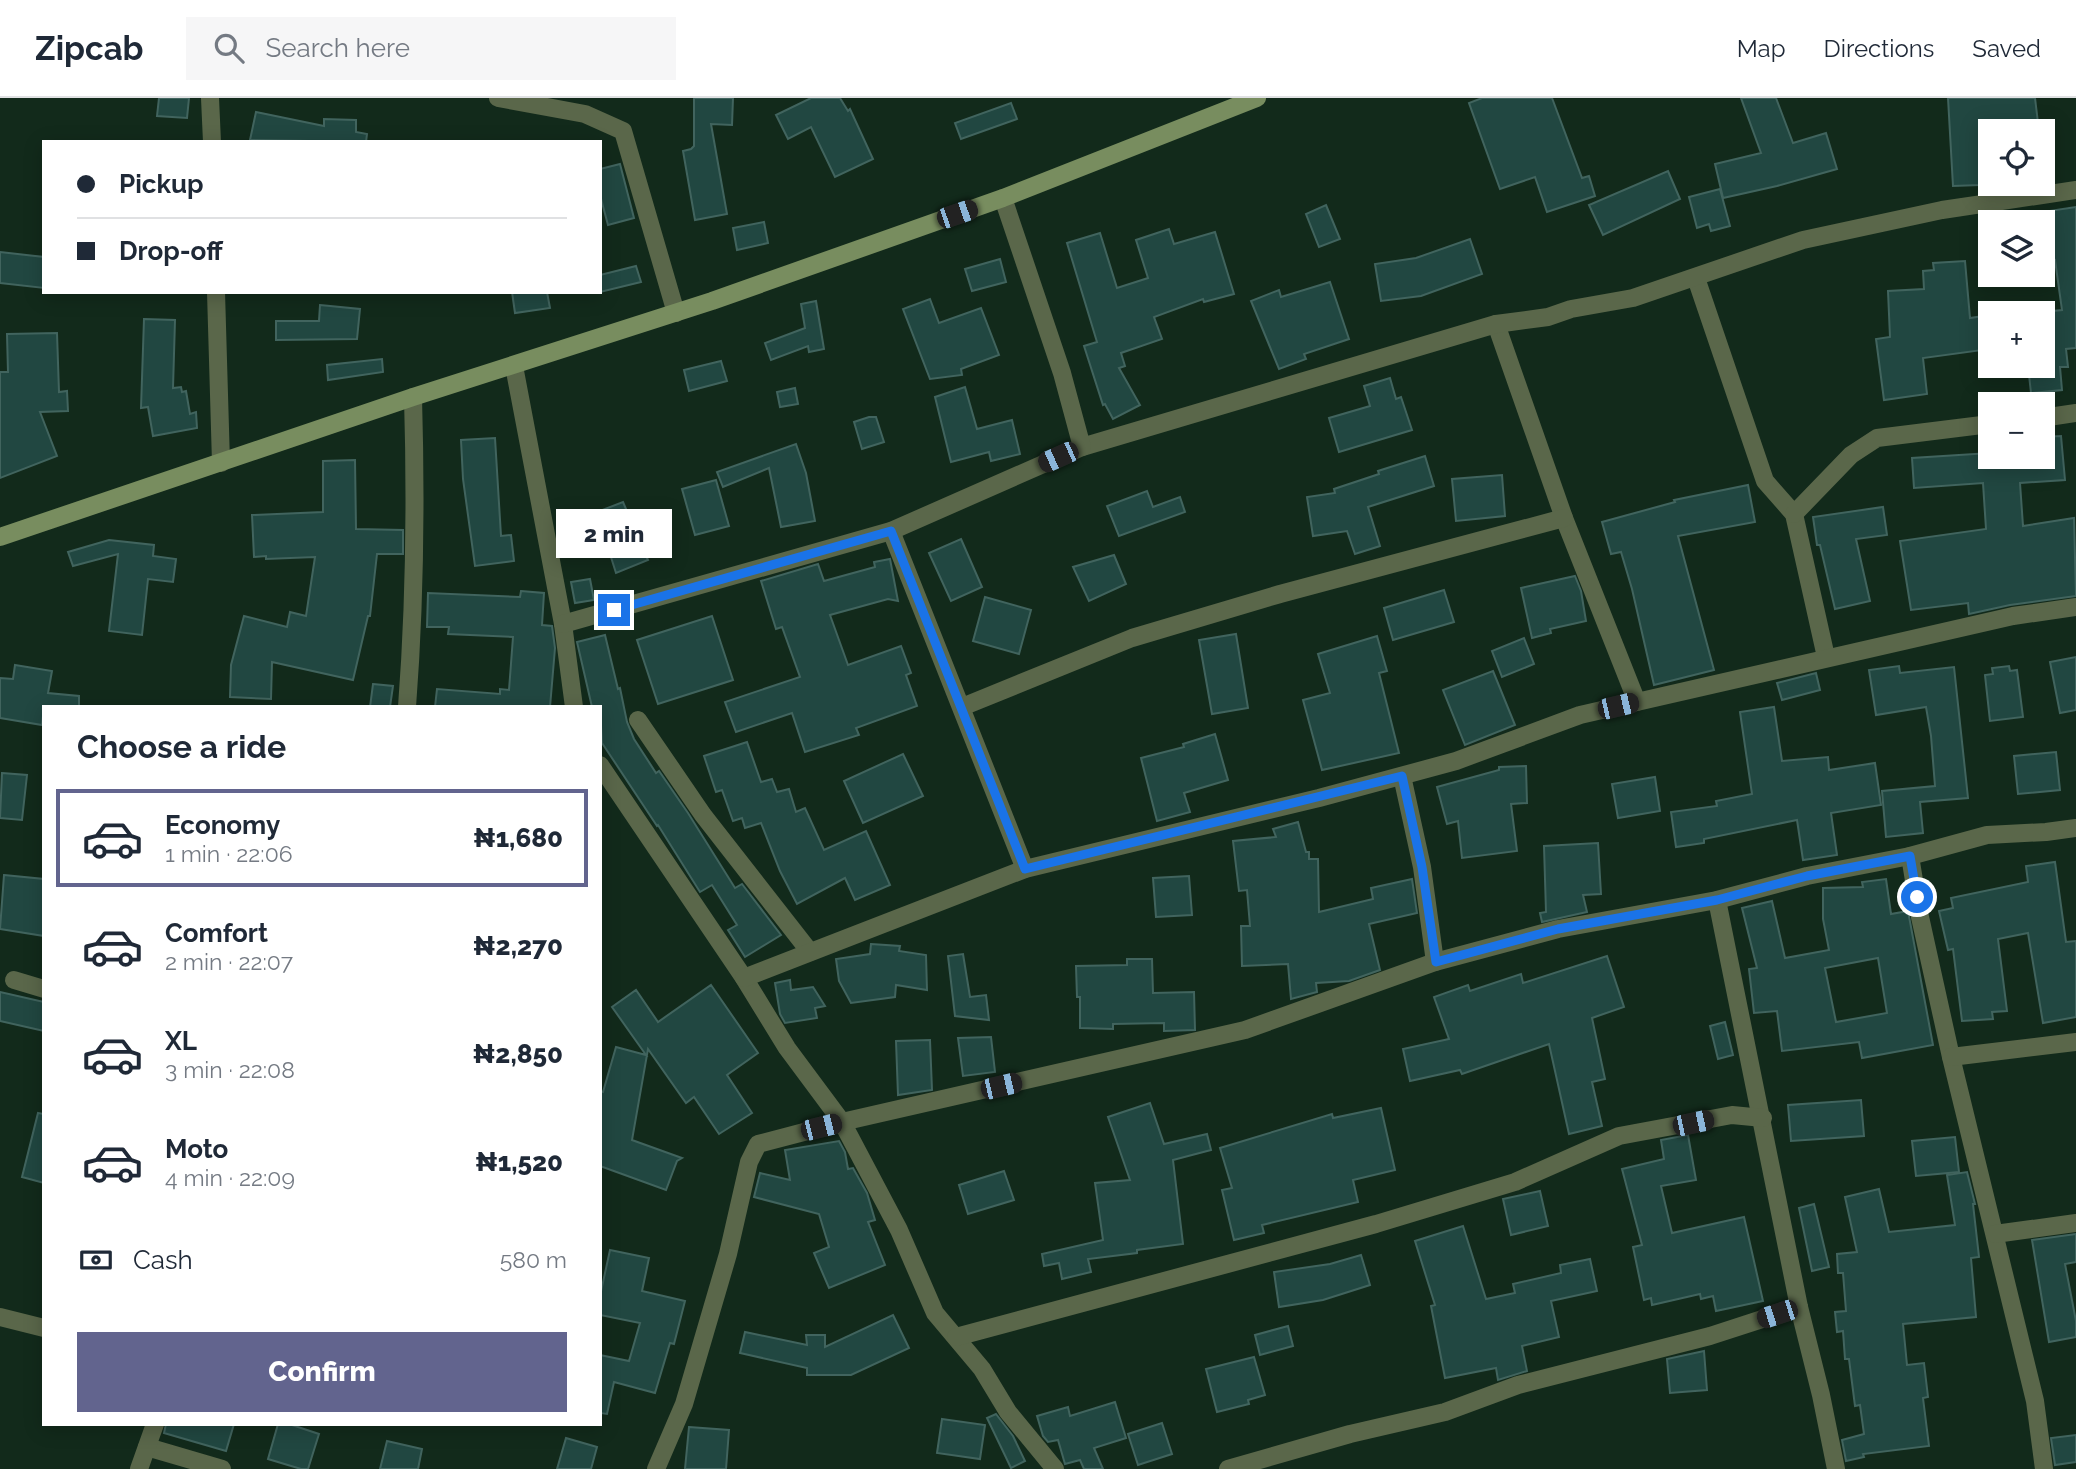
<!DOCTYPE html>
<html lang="en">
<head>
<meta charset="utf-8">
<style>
	body { margin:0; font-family:Raleway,sans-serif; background:#f6f6f7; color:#1f2937; height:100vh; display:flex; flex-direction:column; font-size:26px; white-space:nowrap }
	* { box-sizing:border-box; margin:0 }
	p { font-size:23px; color:#747a83 }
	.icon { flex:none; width:38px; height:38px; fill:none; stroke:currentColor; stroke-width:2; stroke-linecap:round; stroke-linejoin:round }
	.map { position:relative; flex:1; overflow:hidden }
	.details { position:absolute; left:42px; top:607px; width:560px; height:721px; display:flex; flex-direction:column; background:#fff; border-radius:0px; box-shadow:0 4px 18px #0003 }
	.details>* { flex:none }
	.guide { position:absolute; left:42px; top:42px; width:560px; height:154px; border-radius:0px; box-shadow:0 4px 18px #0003; display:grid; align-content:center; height:154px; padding:0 35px; background:#fff }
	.buttons { position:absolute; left:1978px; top:21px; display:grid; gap:14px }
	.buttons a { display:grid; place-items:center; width:77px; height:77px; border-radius:0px; background:#fff; box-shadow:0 4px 18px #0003; font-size:35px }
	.end { position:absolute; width:32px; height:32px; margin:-16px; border:9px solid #1a73e8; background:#fff; box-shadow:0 0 0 4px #fff }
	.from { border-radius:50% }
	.bubble { position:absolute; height:49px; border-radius:0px; background:#fff; box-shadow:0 4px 18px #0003; font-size:23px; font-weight:800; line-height:49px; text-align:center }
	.car { position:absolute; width:21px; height:42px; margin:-21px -10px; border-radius:9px; box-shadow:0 0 5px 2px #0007; background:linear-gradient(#222 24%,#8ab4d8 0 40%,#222 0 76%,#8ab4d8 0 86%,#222 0) }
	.guide b { display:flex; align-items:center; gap:24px; height:66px; font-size:26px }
	.guide b+b { border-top:2px solid #e0e1e3 }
	.guide i { width:18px; height:18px; background:#1f2937 }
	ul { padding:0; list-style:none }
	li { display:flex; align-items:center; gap:21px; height:98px; margin:0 14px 10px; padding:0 21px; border:4px solid transparent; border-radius:0px }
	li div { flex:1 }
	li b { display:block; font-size:26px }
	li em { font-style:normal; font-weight:800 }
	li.active { border-color:#62648e }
	li>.icon { width:63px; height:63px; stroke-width:1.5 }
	h2 { padding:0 35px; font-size:32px; line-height:84px }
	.pay { display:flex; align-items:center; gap:18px; height:77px; padding:0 35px; font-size:26px }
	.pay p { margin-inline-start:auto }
	.cta { display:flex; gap:14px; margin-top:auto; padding:14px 35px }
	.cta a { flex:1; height:80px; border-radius:0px; background:#62648e; color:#fff; font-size:28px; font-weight:800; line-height:80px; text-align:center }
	header { display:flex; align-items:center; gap:42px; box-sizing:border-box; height:98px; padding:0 35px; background:#fff; border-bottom:2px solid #e0e1e3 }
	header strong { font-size:33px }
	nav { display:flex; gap:38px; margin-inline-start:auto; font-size:24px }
	.search { width:490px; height:63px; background:#f6f6f7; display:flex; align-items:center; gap:18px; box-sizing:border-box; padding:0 24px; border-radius:0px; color:#747a83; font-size:26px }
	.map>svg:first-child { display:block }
	.building { fill:#214741; stroke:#41645e; stroke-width:2; fill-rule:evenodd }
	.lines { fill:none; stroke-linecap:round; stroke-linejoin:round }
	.street { stroke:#5a674a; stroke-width:18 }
	.secondary { stroke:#788d5f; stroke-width:18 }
	.route { stroke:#1a73e8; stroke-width:9 }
</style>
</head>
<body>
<header>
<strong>Zipcab</strong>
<div class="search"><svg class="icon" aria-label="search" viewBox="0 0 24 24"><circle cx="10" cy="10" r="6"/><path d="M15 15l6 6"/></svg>Search here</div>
<nav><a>Map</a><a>Directions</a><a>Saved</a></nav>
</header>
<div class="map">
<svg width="2076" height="1371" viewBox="0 0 2076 1371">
	<rect width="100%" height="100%" fill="#122a1b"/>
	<g class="building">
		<path d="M159,0h30l-2,20 -30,-2z"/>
		<path d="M694,0h39l-1,27 -21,-1 16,90 -32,6 -12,-69 8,-2 3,-3z"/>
		<path d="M811,0h29l8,13 2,-2 23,50 -38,18 -24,-50 -23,12 -12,-24z"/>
		<path d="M1482,0h70l30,80 7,-2 6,20 -48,16 -12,-35 -35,12 -31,-86z"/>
		<path d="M1741,0h35l17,45 33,-10 11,36 -60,17 -54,12 -8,-34 46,-11z"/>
		<path d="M1948,0h87l4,33h-49v43h-11l1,11 -27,1z"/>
		<path d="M1011,5l6,16 -56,20 -6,-16z"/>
		<path d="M256,14l68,14v-7l32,1v12l11,2 -1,8 -116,-2z"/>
		<path d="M620,66l14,54 -26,7 -8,-30v-26z"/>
		<path d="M1668,73l12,28 -77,36 -14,-30z"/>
		<path d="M1720,91l10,37 -19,5 -2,-7 -12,4 -8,-31z"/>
		<path d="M1326,107l14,34 -21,8 -13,-33z"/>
		<path d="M2076,109v141l-10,1 2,18h-8l2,23 -31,3 -3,-27h14v-54l20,-2 -7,-50 -13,2v-34l9,-1 -2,-16z"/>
		<path d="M764,124l4,21 -31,7 -4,-22z"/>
		<path d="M1169,131l5,15 41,-12 19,62 -30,8 -1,-3 -49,18 8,22 -41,14 4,13 -6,2 21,37 -27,14 -8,-15 -2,1 -19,-59 13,-4 -30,-99 33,-10 17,55 31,-10 -12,-38z"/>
		<path d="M1470,141l12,35 -61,22 -40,5 -6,-37 41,-6z"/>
		<path d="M0,154l44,5v31l-44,-5z"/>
		<path d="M1000,161l6,23 -34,9 -7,-22z"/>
		<path d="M1965,163l5,57 20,-3v34l-67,9 4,36 -43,6 -8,-61 14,-2 -2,-46 36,-2 -1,-18 11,-1 -1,-7z"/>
		<path d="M636,168l5,16 -41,10v-17z"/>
		<path d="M1330,184l19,57 -45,15 2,5 -27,10 -28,-68 28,-11 2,7z"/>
		<path d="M512,194h35l3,16 -35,5z"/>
		<path d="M930,201l9,24 42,-15 18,47 -38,14 1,6 -32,4 -27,-70z"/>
		<path d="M816,203l8,48 -15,3 -1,-6 -37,14 -6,-17 40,-15 -4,-24z"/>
		<path d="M320,207l40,4 -3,30 -81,1v-19h43z"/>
		<path d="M144,221l31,1 -2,68 8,-1 1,5 4,-1 4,23 6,-2 1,16 -44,8 -5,-29 -7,1z"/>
		<path d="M57,235l2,59 8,-1 1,20 -28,1 17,44 -57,22v-106h8l-1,-38z"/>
		<path d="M382,261l1,13 -55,8 -1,-15z"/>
		<path d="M721,263l6,20 -38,10 -5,-21z"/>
		<path d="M1390,280l6,21 5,-2 11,33 -73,22 -10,-34 41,-12 -6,-20z"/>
		<path d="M965,289l12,42 35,-9 8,34 -29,7 -2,-9 -38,10 -16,-65z"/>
		<path d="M795,290l3,16 -18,3 -3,-15z"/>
		<path d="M869,319h7l8,25 -22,7 -8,-27z"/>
		<path d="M2061,338l4,44 -45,3 3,43 51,-8 2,78 -66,9 -41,9 -1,-11 -57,7 -11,-69 86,-12 -3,-46 -69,5 -2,-30 78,-5v4h52v-20z"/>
		<path d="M495,340l6,98 10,-1 3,26 -39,5 -12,-87 -2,-39z"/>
		<path d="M796,346l10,29 9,48 -34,6 -12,-59 -46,19 -6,-15z"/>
		<path d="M1425,358l9,30 -66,21 12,39 -25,8 -8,-23 -34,5 -6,-39 28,-4 -1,-4 45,-15 -1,-3z"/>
		<path d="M355,362l1,69 47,1v24h-26l-7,62h-2l-15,64 -81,-18 -1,37 -41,-2 1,-32 13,-49 43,11 3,-15 16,4 9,-59 -49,2v-3l-12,1 -2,-42 71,-3v-51z"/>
		<path d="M1502,377l3,41 -49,5 -4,-42z"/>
		<path d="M716,382l13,46 -34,9 -13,-46z"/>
		<path d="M1748,387l7,37 -77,14 36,134 -60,15 -22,-96 -11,-37 -10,2 -9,-32 73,-20 -1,-2z"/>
		<path d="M1147,393l6,16 27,-10 5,15 -66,24 -12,-30z"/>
		<path d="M623,404l25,58 -32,13 -13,-41 -3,1 -8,-19z"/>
		<path d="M1883,409l4,28 -31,4 14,62 -35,8 -15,-64h-3l-4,-28z"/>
		<path d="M961,441l21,48 -31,14 -22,-48z"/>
		<path d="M109,442l45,5 -1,11 23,3 -3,23 -25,-3 -6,56 -33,-4 9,-77 -45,12 -5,-14z"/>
		<path d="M1114,457l12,29 -37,17 -16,-34z"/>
		<path d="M890,461l8,42 -10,-2 -58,16 18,50 53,-19 10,27 -5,2 11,31 -61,22 3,7 -54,17 -13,-39 -56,19 -11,-30 75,-25 -18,-50 -6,2 -15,-48 57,-17 6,17 51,-14 -1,-5z"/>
		<path d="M1575,478l6,15 5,30 -36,8 1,4 -19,5 -11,-50z"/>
		<path d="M590,481l4,21 -19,3 -4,-21z"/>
		<path d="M1444,492l10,32 -61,18 -9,-32z"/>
		<path d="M521,493l23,2 -2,32 10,1 3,22 -5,59h-115l2,-18 63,5v-5l9,1 4,-53 -65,-3 1,-7h-22l1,-34 92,4z"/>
		<path d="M985,499l46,13 -12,44 -46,-13z"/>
		<path d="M712,518l21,64 -75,24 -21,-64z"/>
		<path d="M1236,536l12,74 -36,6 -13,-74z"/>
		<path d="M605,537l13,54 2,-1 7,34 7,17 22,34 3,-2 29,42 47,75 7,-4 39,51 -36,22 -17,-27 9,-5 -25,-40 -12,7 -42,-67 -1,1 -55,-83 -2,-36h-8l-15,-65z"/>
		<path d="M1377,538l10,35 -8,2 20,80 -77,17 -19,-70 27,-7 -12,-39z"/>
		<path d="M1524,540l10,26 -32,13 -10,-26z"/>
		<path d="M2076,559v53l-16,3 -10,-51z"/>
		<path d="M15,567l37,6 -4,22 31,3v11h-35l-2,18 -42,-7v-40l13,1z"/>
		<path d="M1899,568l1,7 54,-6 14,131 -48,4 3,31 -37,4 -4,-46 53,-5 -4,-50 -5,-29 -50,8 -7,-45z"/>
		<path d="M2009,568l1,5 7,-1 6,47 -33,4 -5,-46 8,-1 -1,-6z"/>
		<path d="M1493,573l22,54 -50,20 -22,-55z"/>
		<path d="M1816,575l4,17 -38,10 -5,-17z"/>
		<path d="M373,586l20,2 -3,21h-20z"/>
		<path d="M1774,609l8,54 46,-4 1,13 46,-7 6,42 -50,8 6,42 -34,5 -6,-40 -93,19v4l-28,4 -5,-35 46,-6 -1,-5 36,-7 -12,-82z"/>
		<path d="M1215,636l13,46 -44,13 6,19 -33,9 -16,-63 43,-11 -1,-3z"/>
		<path d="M747,644l14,40 11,-3 5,13 12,-3 7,23 9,-4 19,42 42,-19 24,54 -35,15 -10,-22 -48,26 -17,-33 -19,-48 -16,5 -3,-10 -9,3 -11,-31 -6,2 -12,-36z"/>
		<path d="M2056,654l4,38 -42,4 -4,-38z"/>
		<path d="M903,656l20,42 -60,27 -19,-42z"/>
		<path d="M1526,668l1,37 -16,1 6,47 -55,7 -4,-37 -11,3 -10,-37 62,-17v-3z"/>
		<path d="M2,675l25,2 -5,45 -22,-2z"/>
		<path d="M1655,679l5,34 -42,7 -6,-34z"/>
		<path d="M1298,724l8,30h3v7h9l1,53 54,-13 -2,-11 41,-9 5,34 -48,11 11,46 -31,11 -33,2 1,9 -26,7 -3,-35 -46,2 -1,-40h9l-3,-36 -8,1 -6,-50 43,-4 -3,-8z"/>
		<path d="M1598,745l3,51 -18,1 4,17 -45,10 -2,-9 6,-1 -2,-66z"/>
		<path d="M2055,764l11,80 10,-1v76l-33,6 -15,-90 -30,6 9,72 -15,1 1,7 -31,2 -9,-72 -5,1 -9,-39 14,-3 -2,-10 77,-16 -2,-16z"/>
		<path d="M4,777l40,4v57l-44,-7z"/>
		<path d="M1189,778l3,39 -36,2 -3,-39z"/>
		<path d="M1886,781l5,35 17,-3 25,134 -71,13 -3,-16 -77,9 -5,-40 -23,2 -5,-44 8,-1 -15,-60 30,-7 13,57 44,-8 -6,-31v-31l40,-1 -1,-5zM1878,860l9,55 -51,9 -11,-54z"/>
		<path d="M871,846l29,2 -1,5 27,4 1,35 -31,-5 -1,12 -44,6 -12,-22 -3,-22 34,-5z"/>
		<path d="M963,856l7,43 16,-2 3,25 -34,-4 -7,-60z"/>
		<path d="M1607,858l17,51 -32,11 13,61 -13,3 10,44 -33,8 -20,-90 -87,30 -2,-4 -50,11 -7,-32 46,-10 -15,-42 34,-12 2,6 51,-17 2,9z"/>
		<path d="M1127,861h25l1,34 41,-1 1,38 -31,1v-8l-51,1v5l-33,-1v-31h-3l-1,-31 51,-1z"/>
		<path d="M790,882l1,10 22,-3 12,19 -10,2 2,10 -32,5 -5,-9 -5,-31z"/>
		<path d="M711,887l47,68 -31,22 25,38 -33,21 -25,-37 -8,6 -38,-54 -16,91 50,18 -5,3 -11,29 -66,-24v-75l3,1 13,-45 30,8 -34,-48 24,-17 22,32z"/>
		<path d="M0,894l44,10v29l-44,-10z"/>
		<path d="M1725,924l8,33 -15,4 -8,-33z"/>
		<path d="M991,939l4,35 -32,4 -5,-38z"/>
		<path d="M930,942l2,50 -34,5 -2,-54z"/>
		<path d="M1861,1002l3,36 -73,5 -3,-36z"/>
		<path d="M1150,1005l14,41 43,-10 4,16 -38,10 10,84 -46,6v3l-49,6 3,13 -29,7 -3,-16 -15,3 -2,-12 61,-14 -8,-57 35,-3 -22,-63z"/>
		<path d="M1381,1010l14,62 -42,10 5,22 -96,23 2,8 -30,7 -12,-50 10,-2 -12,-40 112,-34 1,4z"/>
		<path d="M38,1015l6,1v69l-22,-6z"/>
		<path d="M1688,1037l8,45 -35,6 11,47 72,-16 19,84 -47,10 -3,-15 -12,3 -1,-5 -48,11 -1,-7 -7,2 -11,-53 9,-2 -20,-76 42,-10 -3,-19z"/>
		<path d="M1955,1039l4,35 -43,4 -4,-35z"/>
		<path d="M839,1043l6,11 3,17 5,-1 14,25 8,27 -7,2 17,43 -56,23 -15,-35 15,-6 -10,-33 -65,-17 6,-24 30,7 -5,-30z"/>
		<path d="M1004,1073l10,29 -46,14 -9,-29z"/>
		<path d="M1967,1074l8,32h-2l6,53 -8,1 5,59 -73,7 4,41 17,-2 4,34 -5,1 6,48 -66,8 1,3 -18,4 -4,-21 22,-6 -4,-29 -5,1 -6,-47h-4l-2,-28 -6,1 -2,-20 11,-1 -3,-38h-5l-1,-19 20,-2 -12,-55 34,-8 10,43 66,-7 -8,-50z"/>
		<path d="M1540,1093l8,35 -37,9 -8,-36z"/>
		<path d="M1814,1106l15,63 -17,4 -13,-63z"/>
		<path d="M1463,1128l23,73 29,-6 -2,-9 48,-11 -1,-8 30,-6 7,32 -46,10 8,36 -37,9 5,25 -29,9 -2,-12 -51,10 -14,-72 4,-1 -20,-64z"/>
		<path d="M2076,1136v28l-11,2 11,57v16l-27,5 -17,-102z"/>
		<path d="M610,1152l39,8 -7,33 43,10 -11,43 -4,-1 -15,50 -41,-11 -7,32 -7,-1v-58l29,6 11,-38 -40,-8v-19z"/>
		<path d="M1361,1157l9,30 -47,15 -44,7 -5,-35 56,-8z"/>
		<path d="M893,1217l16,33 -58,27h-44v-7l-67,-15 5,-21 62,13 -1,-10h19v12z"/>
		<path d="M1288,1228l5,20 -33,9 -5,-20z"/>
		<path d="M1704,1253l3,39 -37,3 -3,-34z"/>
		<path d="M1254,1259l11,38 -17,5 1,4 -32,8 -11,-43z"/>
		<path d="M1115,1304l11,36 -32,10 9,21h-19l-4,-9 -15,4 -7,-24 -10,2 -5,-6 -6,-20 31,-9 2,9z"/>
		<path d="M996,1316l17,22 12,25 -14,7 -24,-50z"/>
		<path d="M942,1321l43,6 -5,34 -43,-6z"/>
		<path d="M1162,1325l10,31 -34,11 -10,-31z"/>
		<path d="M166,1326h68l-8,27 -62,-18z"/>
		<path d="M278,1326h11l30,10 -11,35h-7l-33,-10z"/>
		<path d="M689,1329l40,3 -3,39h-41z"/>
		<path d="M2076,1337v27l-21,3 -4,-27z"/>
		<path d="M566,1340l31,9 -6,22h-34z"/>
		<path d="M387,1343l35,8 -4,20h-38z"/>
	</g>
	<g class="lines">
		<g class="street">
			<path d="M210,0l2,44"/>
			<path d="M498,0l87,16 38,17 53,182"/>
			<path d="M1696,180l69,203 29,33 32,143"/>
			<path d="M216,194l5,171"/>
			<path d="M1496,226l68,194 73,184"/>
			<path d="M514,268l49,258 11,83"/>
			<path d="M2042,320l34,-5"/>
			<path d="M1082,349l414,-123 52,-7 23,-8 62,-11 170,-58 139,-30 134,-20"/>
			<path d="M1794,416l57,-59 26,-17 113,-14"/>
			<path d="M891,433l134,338"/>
			<path d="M563,526l328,-93 191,-84 -20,-74 -59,-175"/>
			<path d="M407,609c8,-104 9,-206 6,-310"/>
			<path d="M962,609l170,-69 148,-44 284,-76"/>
			<path d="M638,622l65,95 107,137"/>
			<path d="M600,667l144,213 43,70 55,74 57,108 36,83 47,56 26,43 47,57"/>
			<path d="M1402,678l20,91 13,95"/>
			<path d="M1910,758l10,61 31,140 84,344 9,68"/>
			<path d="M1717,802l82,407 22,88 15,74"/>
			<path d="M744,880l281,-109 294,-71 137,-37 124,-46 433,-99 63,-9"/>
			<path d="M14,882l30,9"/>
			<path d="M1951,959l125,-15"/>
			<path d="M1995,1136l81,-11"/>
			<path d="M0,1219l44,11"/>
			<path d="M956,1239l420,-113 139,-42 104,-46 113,-21 31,3"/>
			<path d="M147,1349l75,22"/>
			<path d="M139,1371l16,-45"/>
			<path d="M656,1371l28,-65 44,-150 21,-92 9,-18 84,-22 403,-92 190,-68 123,-33 159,-29 90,-24 103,-20 77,-21 59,-3 30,-4"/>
			<path d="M1228,1371l122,-35 95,-22 73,-27 192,-49 89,-29"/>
		</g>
		<path class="secondary" d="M0,439l413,-140 299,-96 291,-103 254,-100"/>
	</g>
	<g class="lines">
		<path class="route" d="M614,512l277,-79 134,338 377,-93 20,91 14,95 122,-33 159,-29 90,-24 103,-20 7,41"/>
	</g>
</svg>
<div class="buttons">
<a><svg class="icon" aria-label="locate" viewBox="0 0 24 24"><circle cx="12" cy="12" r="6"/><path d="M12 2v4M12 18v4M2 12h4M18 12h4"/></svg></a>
<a><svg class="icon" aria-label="layers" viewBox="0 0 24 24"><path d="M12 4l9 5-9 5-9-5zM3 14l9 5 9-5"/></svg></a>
<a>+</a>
<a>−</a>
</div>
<i class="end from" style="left:1917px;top:799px"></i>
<i class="end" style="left:614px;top:512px"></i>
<div class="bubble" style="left:556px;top:411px;width:116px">2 min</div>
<i class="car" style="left:957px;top:116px;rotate:71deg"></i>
<i class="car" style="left:1058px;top:359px;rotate:246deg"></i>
<i class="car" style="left:1618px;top:608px;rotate:77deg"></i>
<i class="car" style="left:1001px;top:988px;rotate:77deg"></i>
<i class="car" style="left:1693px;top:1025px;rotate:78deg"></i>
<i class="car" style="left:821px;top:1029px;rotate:76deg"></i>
<i class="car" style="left:1777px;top:1216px;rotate:252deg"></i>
<div class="guide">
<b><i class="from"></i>Pickup</b>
<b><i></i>Drop-off</b>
</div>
<section class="details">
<h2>Choose a ride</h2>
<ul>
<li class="active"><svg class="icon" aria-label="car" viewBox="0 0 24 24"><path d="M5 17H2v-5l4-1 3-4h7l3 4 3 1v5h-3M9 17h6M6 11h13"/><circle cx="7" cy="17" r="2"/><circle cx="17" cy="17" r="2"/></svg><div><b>Economy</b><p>1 min · 22:06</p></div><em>₦1,680</em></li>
<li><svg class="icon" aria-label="car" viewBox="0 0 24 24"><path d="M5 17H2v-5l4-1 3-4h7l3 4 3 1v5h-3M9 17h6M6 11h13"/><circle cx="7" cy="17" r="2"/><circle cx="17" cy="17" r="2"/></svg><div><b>Comfort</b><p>2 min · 22:07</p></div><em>₦2,270</em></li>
<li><svg class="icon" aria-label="car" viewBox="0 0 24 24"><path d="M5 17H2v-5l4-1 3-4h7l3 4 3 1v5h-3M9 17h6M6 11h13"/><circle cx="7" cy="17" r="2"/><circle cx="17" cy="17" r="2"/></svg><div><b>XL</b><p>3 min · 22:08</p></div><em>₦2,850</em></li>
<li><svg class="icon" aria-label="car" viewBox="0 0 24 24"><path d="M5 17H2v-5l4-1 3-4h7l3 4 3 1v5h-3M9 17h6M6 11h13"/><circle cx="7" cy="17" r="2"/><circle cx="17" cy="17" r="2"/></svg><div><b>Moto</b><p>4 min · 22:09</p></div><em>₦1,520</em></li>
</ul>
<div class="pay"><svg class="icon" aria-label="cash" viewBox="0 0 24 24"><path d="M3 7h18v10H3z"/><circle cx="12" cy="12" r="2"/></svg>Cash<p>580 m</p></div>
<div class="cta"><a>Confirm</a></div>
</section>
</div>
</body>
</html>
